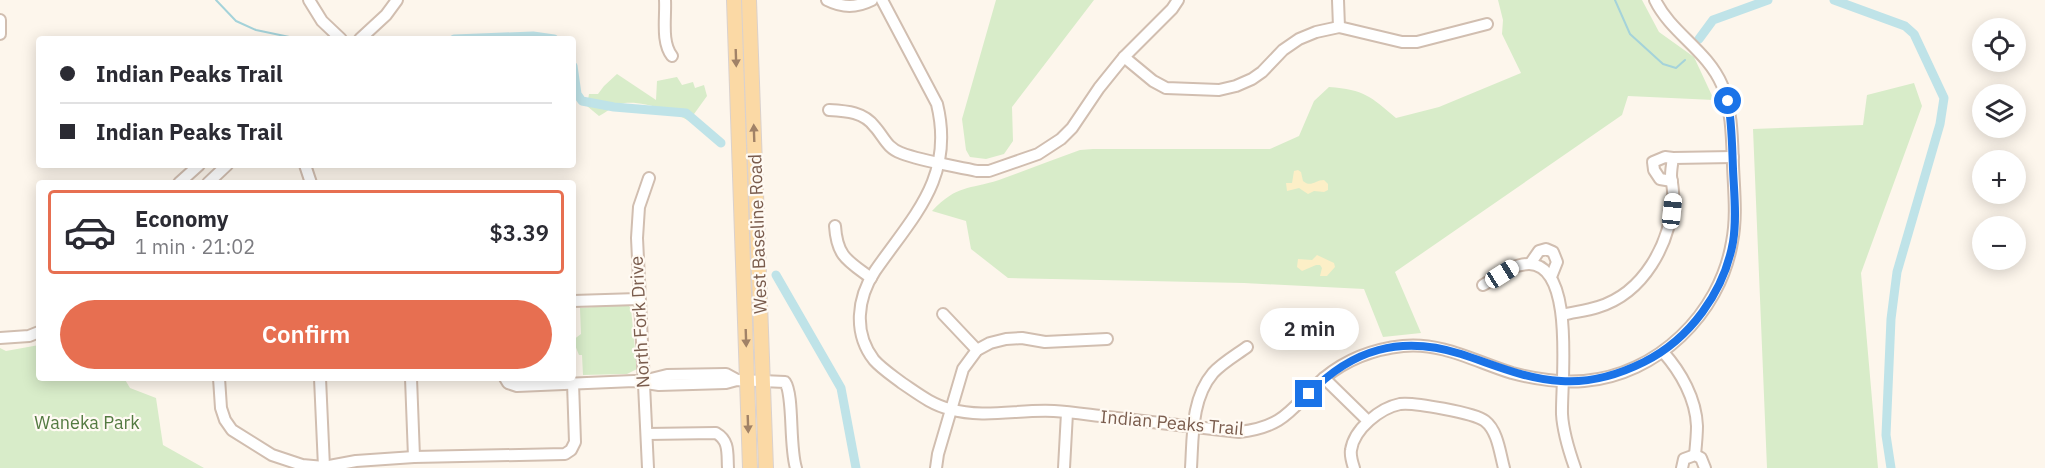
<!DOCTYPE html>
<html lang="en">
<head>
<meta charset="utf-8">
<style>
	body { margin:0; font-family:"IBM Plex Sans",sans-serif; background:#f2f2f3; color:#2b2b33; height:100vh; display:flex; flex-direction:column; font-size:22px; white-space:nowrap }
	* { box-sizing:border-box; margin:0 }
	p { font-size:20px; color:#7c7c81 }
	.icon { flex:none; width:33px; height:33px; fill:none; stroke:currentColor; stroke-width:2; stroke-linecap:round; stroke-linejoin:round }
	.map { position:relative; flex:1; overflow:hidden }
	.drawer { position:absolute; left:36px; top:180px; width:540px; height:201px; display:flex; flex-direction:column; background:#fff; border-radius:6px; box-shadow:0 3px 15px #0003 }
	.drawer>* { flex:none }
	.banner { position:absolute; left:36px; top:36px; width:540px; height:132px; border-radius:6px; box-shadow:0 3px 15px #0003; display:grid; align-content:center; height:132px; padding:0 24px; background:#fff }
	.tools { position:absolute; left:1972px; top:18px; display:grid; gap:12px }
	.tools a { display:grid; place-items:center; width:54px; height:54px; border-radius:50%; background:#fff; box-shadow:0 3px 15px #0003; font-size:30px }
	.end { position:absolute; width:27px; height:27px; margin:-14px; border:8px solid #1a73e8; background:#fff; box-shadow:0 0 0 3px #fff }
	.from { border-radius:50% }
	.bubble { position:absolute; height:42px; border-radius:21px; background:#fff; box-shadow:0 3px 15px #0003; font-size:20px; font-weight:600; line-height:42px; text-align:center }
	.car { position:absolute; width:18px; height:36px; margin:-18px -9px; border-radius:8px; box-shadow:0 0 4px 2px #0007; background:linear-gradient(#fff 24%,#345 0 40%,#fff 0 76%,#345 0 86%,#fff 0) }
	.banner b { display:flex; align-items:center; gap:21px; height:57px; font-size:22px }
	.banner b+b { border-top:2px solid #e1e1e2 }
	.banner i { width:15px; height:15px; background:#2b2b33 }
	ul { padding:10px 0 0; list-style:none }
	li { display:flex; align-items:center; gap:18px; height:84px; margin:0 12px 9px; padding:0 12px; border:3px solid #e1e1e2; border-radius:6px }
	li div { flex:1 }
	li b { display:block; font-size:22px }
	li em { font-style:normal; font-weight:600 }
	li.selected { border-color:#e76f51 }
	li>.icon { width:54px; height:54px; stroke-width:1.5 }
	.button { display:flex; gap:12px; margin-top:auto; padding:12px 24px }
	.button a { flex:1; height:69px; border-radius:36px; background:#e76f51; color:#fff; font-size:24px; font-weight:600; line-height:69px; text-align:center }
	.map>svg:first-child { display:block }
	.green { fill:#d8ecc9 }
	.sand { fill:#fcefc7 }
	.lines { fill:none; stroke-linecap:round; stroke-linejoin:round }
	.stream { stroke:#a5d3da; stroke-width:2 }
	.canal { stroke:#bfe3e8; stroke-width:9 }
	.minor-casing { stroke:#d1beb0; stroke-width:14 }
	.major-casing { stroke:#dad1cd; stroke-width:16 }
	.minor { stroke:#fff; stroke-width:10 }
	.major { stroke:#fbd9a5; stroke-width:14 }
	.oneway { fill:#a18267 }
	.route { stroke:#1a73e8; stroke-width:8 }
	.labels { text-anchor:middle; stroke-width:4.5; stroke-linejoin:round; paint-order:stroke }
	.street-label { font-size:18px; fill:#7a5c4d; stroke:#fffaf3 }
	.park-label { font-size:18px; fill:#537a41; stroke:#fffaf3 }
</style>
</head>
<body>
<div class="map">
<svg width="2045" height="468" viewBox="0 0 2045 468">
	<rect width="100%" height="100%" fill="#fdf6ec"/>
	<g class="green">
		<path d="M996,0h98l-82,107 1,34 -9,13 -18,5 -16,-2 -4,-7 -4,-31z"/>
		<path d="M1498,0h144l17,32 35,25 20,43 -86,-4 -6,19 -227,157 26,61 -38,4 -19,-48 -120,-6 -236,-5 -37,-29 -5,-28 -34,-10c26,-27 36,-21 67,-31 27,-10 54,-20 81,-30l13,-1h177l29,-13 15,-35 15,-14c36,3 41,9 67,31l43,-11 82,-34 -19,-39 1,-14z"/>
		<path d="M617,74l39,26 1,-19 20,-4 5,8 11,-3 2,6 9,-3 3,11 -18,25c-17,-10 -50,-22 -69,-17 -7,2 -15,9 -21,12l-12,-10 2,-12h9l6,-8z"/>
		<path d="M1914,83l8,23 -61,167 17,195h-111l-14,-339 110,-4 4,-30z"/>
		<path d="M622,305l7,1 2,3 6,60 -10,5 -44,1 -1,-20h-3l-6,-15 8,-6 -1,-26z"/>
		<path d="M39,345v33h85l6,10 26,10 7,47 41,23h-204v-120l6,3z"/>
	</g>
	<g class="sand">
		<path d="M1298,170l3,2 2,9c8,7 12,-1 21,-1l4,4v6l-4,2 -10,-1 -6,3 -9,-6 -12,3 -1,-8h6l2,-12z"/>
		<path d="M1317,255l17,8 1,4 -8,9h-7l2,-8 -2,-3h-4l-14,6 -5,-4 1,-8 14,1z"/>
	</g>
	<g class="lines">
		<g class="stream">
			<path d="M216,0l20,21 20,9 43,9"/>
			<path d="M1615,0l15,34 33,30 13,4 9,-8"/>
		</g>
		<g class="canal">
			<path d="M1834,0l71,26 9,8 30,64 -4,26 -43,148 -6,47 -5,116 5,33"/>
			<path d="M454,39l79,-3 21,3"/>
			<path d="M1699,39l14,-19 55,-20"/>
			<path d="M573,66l4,28 5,7 32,6 72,6 35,30"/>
			<path d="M776,275l65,113 15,80"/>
		</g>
		<defs>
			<g id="minor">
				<path d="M309,0l13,21 19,18"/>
				<path d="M665,0c1,18 -4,42 7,56"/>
				<path d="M827,0c16,8 29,8 45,0"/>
				<path d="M882,0l55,104c18,74 -24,112 -62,167 -18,27 -22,62 -1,89 8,9 19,16 28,23 15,10 30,22 48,26 34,10 69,0 104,2 18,1 36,4 54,6 44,5 87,10 131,15 48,-5 53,-26 85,-54 23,-19 50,-29 79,-32 39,-4 73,16 109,27 23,6 48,10 72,8 73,-6 136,-67 148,-139 5,-25 2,-51 1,-77 -1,-28 -1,-54 -11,-80 -15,-35 -51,-52 -67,-85"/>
				<path d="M1338,0l1,27"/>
				<path d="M0,20v14"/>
				<path d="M360,39l26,-24 11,-15"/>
				<path d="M1124,57l29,24 13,7 53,2 17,-4 16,-7 10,-7 21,-22 16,-11 17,-7 23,-5 63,15h15l70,-18"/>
				<path d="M829,110c18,1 35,2 46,17 9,10 12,21 26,26 20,8 54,13 76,18h12l49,-17 23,-15 11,-11 27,-40 25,-31 48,-48 6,-9"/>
				<path d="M305,165l6,18"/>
				<path d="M1672,181l-12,-2 -6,-9 -1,-8 12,-5 8,1"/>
				<path d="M179,183l20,-18"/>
				<path d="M208,183l19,-18"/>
				<path d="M835,226c2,31 13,35 36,52"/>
				<path d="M1530,264l9,-13 7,-2 7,3 4,10 -6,15"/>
				<path d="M1483,285c14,-8 29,-21 46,-21 47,1 32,120 33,150 1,19 7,37 13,54"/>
				<path d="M573,301l65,-2"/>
				<path d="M943,314l34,36"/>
				<path d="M1562,315c11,-3 24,-4 36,-8 46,-14 72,-63 75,-108 1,-7 -1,-15 -2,-23 0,-6 1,-12 2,-18l60,-1"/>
				<path d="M0,338l29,-2 10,-4"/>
				<path d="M1663,352c18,20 33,47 34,74 0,9 -1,19 -2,29"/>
				<path d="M219,378l2,30 4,12 7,10 40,25 30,10 22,2 32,-6 58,-4 151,-3 6,-4 4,-8 -2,-59"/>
				<path d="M320,378l4,89"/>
				<path d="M411,378l3,79"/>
				<path d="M505,378l3,5 9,3 117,-5 25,4 67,-2 11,-3 48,2c9,13 4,64 11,86"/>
				<path d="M1324,378l44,43"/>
				<path d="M643,381l24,-6 59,-1 11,6"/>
				<path d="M647,434l69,-1c14,8 11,21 12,35"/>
				<path d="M648,468l-11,-230 2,-31 10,-29"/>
				<path d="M936,468l2,-14 25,-85 14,-19 13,-7 16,-4 16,-1 23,4 62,-3"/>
				<path d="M1064,468l3,-55"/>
				<path d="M1191,468c2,-32 0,-69 22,-95 9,-10 23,-18 34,-26"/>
				<path d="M1354,468c-2,-6 -4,-12 -3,-18 3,-21 29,-42 49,-46 13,-2 75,9 85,17 13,10 15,33 19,47"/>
				<path d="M1682,468l2,-9 11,-4 6,3 4,10"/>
			</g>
			<g id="major">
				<path d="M734,0l16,468"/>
				<path d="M749,0l17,468"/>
			</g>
		</defs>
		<use href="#minor" class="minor-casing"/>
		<use href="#major" class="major-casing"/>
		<use href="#minor" class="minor"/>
		<use href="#major" class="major"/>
	</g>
	<defs><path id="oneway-solid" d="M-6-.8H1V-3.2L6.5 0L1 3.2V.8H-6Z" transform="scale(1.5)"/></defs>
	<g class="oneway">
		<use href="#oneway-solid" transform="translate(736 58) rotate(88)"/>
		<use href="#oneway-solid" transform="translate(754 133) rotate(-92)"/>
		<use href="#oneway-solid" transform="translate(746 338) rotate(88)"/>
		<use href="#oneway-solid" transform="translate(748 424) rotate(88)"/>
	</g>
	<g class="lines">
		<path class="route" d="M1309,394c43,-45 92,-59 152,-40 34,11 64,25 100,27 30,2 57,-6 83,-19 46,-23 80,-70 89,-120 4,-24 1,-49 0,-73 -1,-23 -1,-45 -5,-68"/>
	</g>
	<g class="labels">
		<g class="street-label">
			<text transform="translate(758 234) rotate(-92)" y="6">West Baseline Road</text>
			<text transform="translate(640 322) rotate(-93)" y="6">North Fork Drive</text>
			<text transform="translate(1172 423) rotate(5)" y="6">Indian Peaks Trail</text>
		</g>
		<g class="park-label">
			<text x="87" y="429">Waneka Park</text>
		</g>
	</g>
</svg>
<div class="tools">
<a><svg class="icon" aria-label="locate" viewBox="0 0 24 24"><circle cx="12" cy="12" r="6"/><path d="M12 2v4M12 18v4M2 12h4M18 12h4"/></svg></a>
<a><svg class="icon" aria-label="layers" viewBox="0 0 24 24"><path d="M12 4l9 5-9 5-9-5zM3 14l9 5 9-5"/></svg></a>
<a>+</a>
<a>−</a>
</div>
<i class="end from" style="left:1728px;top:101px"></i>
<i class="end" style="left:1309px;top:394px"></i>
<div class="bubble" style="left:1260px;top:308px;width:99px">2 min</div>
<i class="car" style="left:1672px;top:211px;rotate:6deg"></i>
<i class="car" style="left:1502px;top:274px;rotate:58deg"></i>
<div class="banner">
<b><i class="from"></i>Indian Peaks Trail</b>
<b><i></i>Indian Peaks Trail</b>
</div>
<section class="drawer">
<ul>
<li class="selected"><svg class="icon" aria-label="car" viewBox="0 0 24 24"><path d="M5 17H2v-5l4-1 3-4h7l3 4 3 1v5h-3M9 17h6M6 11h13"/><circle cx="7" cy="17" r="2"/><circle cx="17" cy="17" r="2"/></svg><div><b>Economy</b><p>1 min · 21:02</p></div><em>$3.39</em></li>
</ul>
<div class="button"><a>Confirm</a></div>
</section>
</div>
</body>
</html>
